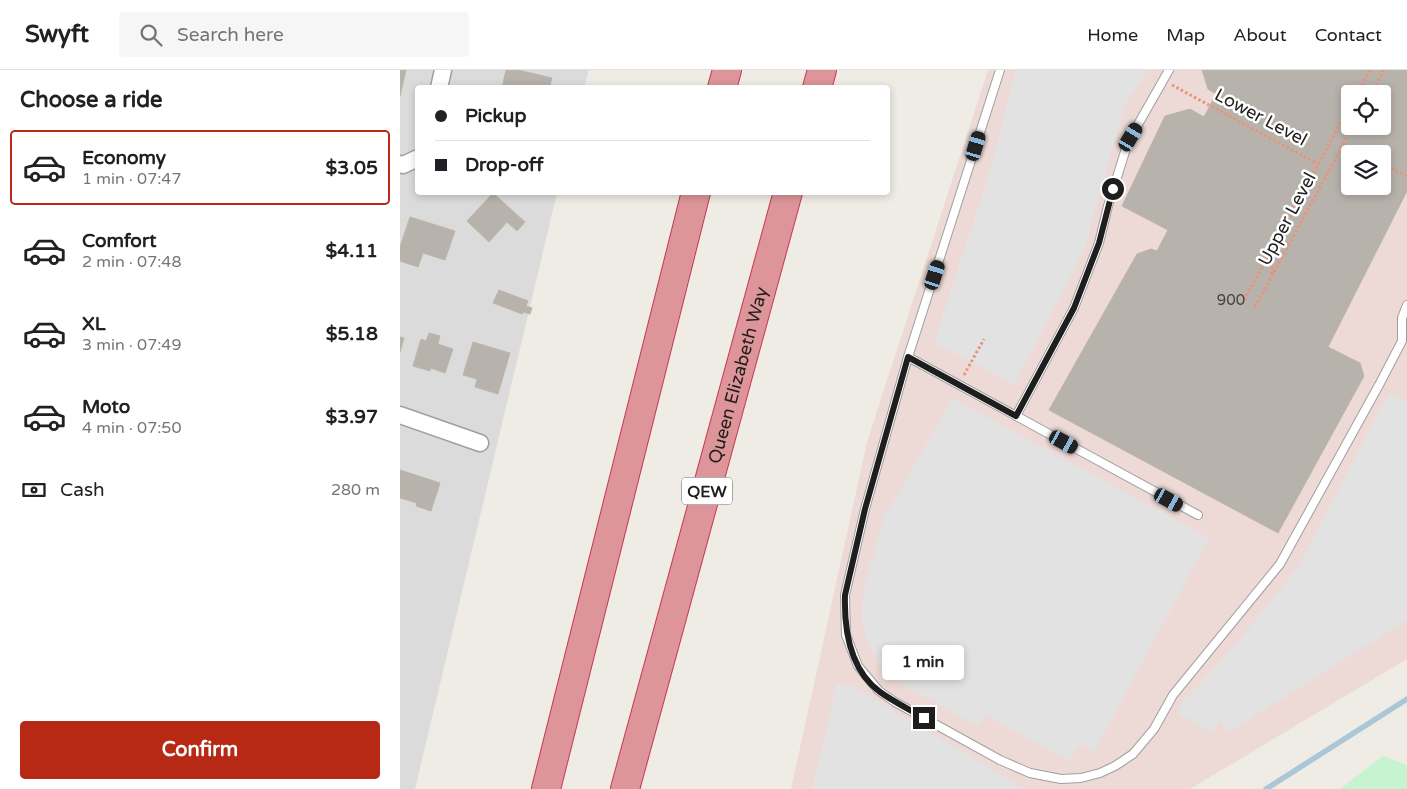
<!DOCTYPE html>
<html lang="en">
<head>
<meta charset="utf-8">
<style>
	body { margin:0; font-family:"Varela Round",sans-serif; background:#f6f6f6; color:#202124; height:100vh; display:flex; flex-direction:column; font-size:19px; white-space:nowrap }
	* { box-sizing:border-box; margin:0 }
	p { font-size:16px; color:#757577 }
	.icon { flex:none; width:28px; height:28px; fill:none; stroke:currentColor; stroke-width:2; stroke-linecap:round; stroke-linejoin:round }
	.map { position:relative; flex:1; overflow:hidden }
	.side { display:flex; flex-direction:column; background:#fff; width:400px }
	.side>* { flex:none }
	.hud { position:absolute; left:15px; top:15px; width:475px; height:110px; border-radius:5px; box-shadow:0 2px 8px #0003; display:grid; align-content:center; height:110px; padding:0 20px; background:#fff }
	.tools { position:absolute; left:941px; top:15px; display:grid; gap:10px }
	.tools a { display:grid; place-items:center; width:50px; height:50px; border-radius:5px; background:#fff; box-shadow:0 2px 8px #0003; font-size:25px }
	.end { position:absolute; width:22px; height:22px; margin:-11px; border:6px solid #1e1e1e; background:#fff; box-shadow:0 0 0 2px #fff }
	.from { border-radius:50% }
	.bubble { position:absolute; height:35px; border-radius:5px; background:#fff; box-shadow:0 2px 8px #0003; font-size:16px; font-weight:700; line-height:35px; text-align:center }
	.car { position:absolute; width:15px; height:30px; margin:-15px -8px; border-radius:6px; box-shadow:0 0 4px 1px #0007; background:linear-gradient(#222 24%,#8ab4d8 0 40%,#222 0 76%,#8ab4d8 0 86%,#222 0) }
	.hud b { display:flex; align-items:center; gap:18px; height:48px; font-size:19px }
	.hud b+b { border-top:1px solid #e0e0e0 }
	.hud i { width:12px; height:12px; background:#202124 }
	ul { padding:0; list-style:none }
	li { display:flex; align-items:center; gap:15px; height:75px; margin:0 10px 8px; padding:0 10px; border:2px solid transparent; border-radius:5px }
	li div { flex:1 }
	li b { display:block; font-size:19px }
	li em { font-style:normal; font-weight:700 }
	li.current { border-color:#b72915 }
	li>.icon { width:45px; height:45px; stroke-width:1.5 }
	h2 { padding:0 20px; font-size:22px; line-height:60px }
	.pay { display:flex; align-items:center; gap:12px; height:55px; padding:0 20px; font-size:19px }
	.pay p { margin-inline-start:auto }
	.cta { display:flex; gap:10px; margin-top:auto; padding:10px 20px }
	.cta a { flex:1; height:58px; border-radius:5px; background:#b72915; color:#fff; font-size:20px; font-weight:700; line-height:58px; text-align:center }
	header { display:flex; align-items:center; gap:30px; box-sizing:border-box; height:70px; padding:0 25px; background:#fff; border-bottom:1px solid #e0e0e0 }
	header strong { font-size:24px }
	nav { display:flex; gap:28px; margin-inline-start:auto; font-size:18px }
	.search { width:350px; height:45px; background:#f6f6f6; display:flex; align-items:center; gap:12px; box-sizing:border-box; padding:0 18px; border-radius:5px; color:#757577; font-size:19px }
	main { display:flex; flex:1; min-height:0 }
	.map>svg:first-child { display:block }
	.residential { fill:#dcdbdb }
	.commercial { fill:#eddad6; fill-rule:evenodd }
	.park { fill:#c6f4d0 }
	.parking { fill:#e2e2e2 }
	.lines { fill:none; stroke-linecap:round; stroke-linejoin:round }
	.stream { stroke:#aac7d7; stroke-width:5.5 }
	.building { fill:#b7b2ab; stroke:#beb5a9; fill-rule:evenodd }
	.lane-casing { stroke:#9f9f9f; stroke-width:10 }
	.street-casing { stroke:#9f9f9f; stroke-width:19 }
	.highway-casing { stroke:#c83656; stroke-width:30 }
	.path { stroke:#eb9379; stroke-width:3; stroke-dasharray:2.5 2.5; stroke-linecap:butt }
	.lane { stroke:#fff; stroke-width:8 }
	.street { stroke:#fff; stroke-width:16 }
	.highway { stroke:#dd9599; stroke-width:28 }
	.route { stroke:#1e1e1e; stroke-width:6 }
	.labels { text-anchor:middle; stroke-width:5; stroke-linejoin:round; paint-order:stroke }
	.number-label { font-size:15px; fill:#444341 }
	.shield { fill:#fff; stroke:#626262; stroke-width:1 }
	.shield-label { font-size:16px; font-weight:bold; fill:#1e1e1e }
	.street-label { font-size:18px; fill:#1e1e1e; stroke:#fff }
</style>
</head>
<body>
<header>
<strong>Swyft</strong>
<div class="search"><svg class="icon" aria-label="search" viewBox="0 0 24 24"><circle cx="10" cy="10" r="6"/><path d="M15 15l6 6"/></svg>Search here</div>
<nav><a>Home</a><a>Map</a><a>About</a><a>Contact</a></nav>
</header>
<main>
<section class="side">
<h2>Choose a ride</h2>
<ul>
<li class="current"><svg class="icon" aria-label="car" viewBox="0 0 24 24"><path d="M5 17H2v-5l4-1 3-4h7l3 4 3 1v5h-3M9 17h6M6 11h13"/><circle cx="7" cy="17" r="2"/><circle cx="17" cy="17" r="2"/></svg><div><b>Economy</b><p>1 min · 07:47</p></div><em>$3.05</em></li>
<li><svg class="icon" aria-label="car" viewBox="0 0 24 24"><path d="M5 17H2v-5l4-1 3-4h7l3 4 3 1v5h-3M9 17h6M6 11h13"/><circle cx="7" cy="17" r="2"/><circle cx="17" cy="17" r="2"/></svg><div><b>Comfort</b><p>2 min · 07:48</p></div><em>$4.11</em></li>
<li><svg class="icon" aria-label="car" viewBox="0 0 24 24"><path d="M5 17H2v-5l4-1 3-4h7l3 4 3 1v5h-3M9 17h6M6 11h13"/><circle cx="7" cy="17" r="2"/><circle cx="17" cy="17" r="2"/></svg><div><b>XL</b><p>3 min · 07:49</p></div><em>$5.18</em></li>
<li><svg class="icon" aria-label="car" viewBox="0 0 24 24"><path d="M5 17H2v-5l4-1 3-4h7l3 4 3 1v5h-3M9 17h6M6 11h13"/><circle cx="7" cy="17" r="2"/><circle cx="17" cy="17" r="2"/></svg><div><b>Moto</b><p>4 min · 07:50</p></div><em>$3.97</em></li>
</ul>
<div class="pay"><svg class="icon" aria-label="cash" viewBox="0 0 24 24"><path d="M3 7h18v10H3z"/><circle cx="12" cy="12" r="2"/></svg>Cash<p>280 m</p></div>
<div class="cta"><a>Confirm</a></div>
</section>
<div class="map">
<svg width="1007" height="719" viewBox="0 0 1007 719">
	<rect width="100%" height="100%" fill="#eeece5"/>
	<path class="residential" d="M0,0h189l-5,17 -166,1v104l139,1 -142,596h-15z"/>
	<path class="commercial" d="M588,0h419v589l-217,130h-399l76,-347zM950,24h32v32h-32zM950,84h32v32h-32z"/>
	<path class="park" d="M983,686l24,9v24h-67z"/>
	<g class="parking">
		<path d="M616,0h133l-24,34 -41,146 -70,135 -80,-43 51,-155z"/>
		<path d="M989,323l18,9v218l-179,112 -8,-11 -8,12 -34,-20 4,-10 52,-56 64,-80z"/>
		<path d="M552,328l257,140 -115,214 -13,-8 -12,17 -83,-46 -7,11 -75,-40 -13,-9 -11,-13 -9,-14 -6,-17 -3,-18 2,-25 21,-80h4z"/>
		<path d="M437,613l15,3 173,103h-213z"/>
	</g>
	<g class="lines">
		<path class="stream" d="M866,719l141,-90"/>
	</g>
	<g class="building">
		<path d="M0,0h6l-6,26z"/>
		<path d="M106,0h12l34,8 -3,10h-47z"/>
		<path d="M802,0h205v121l-79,156 32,16 4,13 -86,157 -229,-123 88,-156 14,-5 6,2 11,-21 -46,-24 43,-90 25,-7 14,8 12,-23 -8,-5zM950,24h32v32h-32zM950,84h32v32h-32z"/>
		<path d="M93,123l32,29 -8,9 -10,-9 -18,20 -22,-21z"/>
		<path d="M10,147l45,14 -10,29 -22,-7 -5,14 -18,-6v-14z"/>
		<path d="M99,220l29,11 -2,5 6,2 -2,6 -6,-2 -2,2 -29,-11z"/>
		<path d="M29,263l11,3 -2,8 15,5 -8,24 -14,-5 -1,3 -17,-5 8,-27 5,2z"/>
		<path d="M0,267l4,1 -4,14z"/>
		<path d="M73,272l37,11 -12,41 -23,-7 2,-8 -14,-4z"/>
		<path d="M0,400l40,13 -9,28 -15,-5 1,-3 -17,-5z"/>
	</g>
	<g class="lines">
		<defs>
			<g id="lane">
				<path d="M600,0l-92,287 -43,152 -20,86 1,40 12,31 21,25 16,11 105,58 30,13 31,6 20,-1 19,-5 15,-7 18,-12 21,-25 19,-34 107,-131 99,-179 23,-44v-23l5,-13"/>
				<path d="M508,287l290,158"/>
				<path d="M616,346l58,-108 25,-65 9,-37 20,-64 41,-72"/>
			</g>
			<g id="street">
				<path d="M39,18l4,-18"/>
				<path d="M0,94l3,1 15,-7"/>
				<path d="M0,345l80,28"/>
			</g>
			<g id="highway">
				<path d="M322,18l5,-18"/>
				<path d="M417,18l5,-18"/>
				<path d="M146,719l150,-597"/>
				<path id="s1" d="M225,719l163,-597"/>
			</g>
		</defs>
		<use href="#lane" class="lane-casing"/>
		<use href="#street" class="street-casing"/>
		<use href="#highway" class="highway-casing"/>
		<g class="path">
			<path d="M772,15l146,79"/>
			<path d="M957,24l13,-24"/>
			<path d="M971,24l13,-24"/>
			<path d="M943,75l18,9"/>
			<path d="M982,94l25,12"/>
			<path d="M872,204l1,-26"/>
			<path d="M844,230l106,-194"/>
			<path d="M855,237l98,-181"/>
			<path d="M564,305l20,-36"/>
		</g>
		<use href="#lane" class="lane"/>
		<use href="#street" class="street"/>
		<use href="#highway" class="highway"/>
	</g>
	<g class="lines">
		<path class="route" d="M524,648c-15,-9 -30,-16 -44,-26 -30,-22 -36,-63 -35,-97l20,-86 43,-152 108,59 58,-108 25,-65 14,-54"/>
	</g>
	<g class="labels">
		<g class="number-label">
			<text x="831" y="235">900</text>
		</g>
		<rect class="shield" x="282" y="407.5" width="50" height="27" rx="4"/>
		<g class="shield-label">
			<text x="307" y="427">QEW</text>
		</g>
		<g class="street-label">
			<text transform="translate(861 47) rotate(28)" y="6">Lower Level</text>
			<text transform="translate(887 149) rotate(-62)" y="6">Upper Level</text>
			<text dy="6" stroke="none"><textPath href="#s1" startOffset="429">Queen Elizabeth Way</textPath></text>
		</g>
	</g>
</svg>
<div class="tools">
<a><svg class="icon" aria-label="locate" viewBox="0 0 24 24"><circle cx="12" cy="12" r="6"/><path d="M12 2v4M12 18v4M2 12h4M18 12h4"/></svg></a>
<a><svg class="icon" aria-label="layers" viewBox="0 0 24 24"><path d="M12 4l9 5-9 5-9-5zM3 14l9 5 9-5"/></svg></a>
</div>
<i class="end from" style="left:713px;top:119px"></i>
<i class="end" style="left:524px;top:648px"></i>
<div class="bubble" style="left:482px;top:575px;width:82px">1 min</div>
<i class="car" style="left:731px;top:67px;rotate:31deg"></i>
<i class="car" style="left:576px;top:76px;rotate:17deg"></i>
<i class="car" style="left:535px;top:205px;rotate:18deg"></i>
<i class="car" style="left:664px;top:372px;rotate:119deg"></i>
<i class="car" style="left:769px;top:430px;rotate:119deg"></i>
<div class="hud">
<b><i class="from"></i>Pickup</b>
<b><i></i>Drop-off</b>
</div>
</div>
</main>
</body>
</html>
